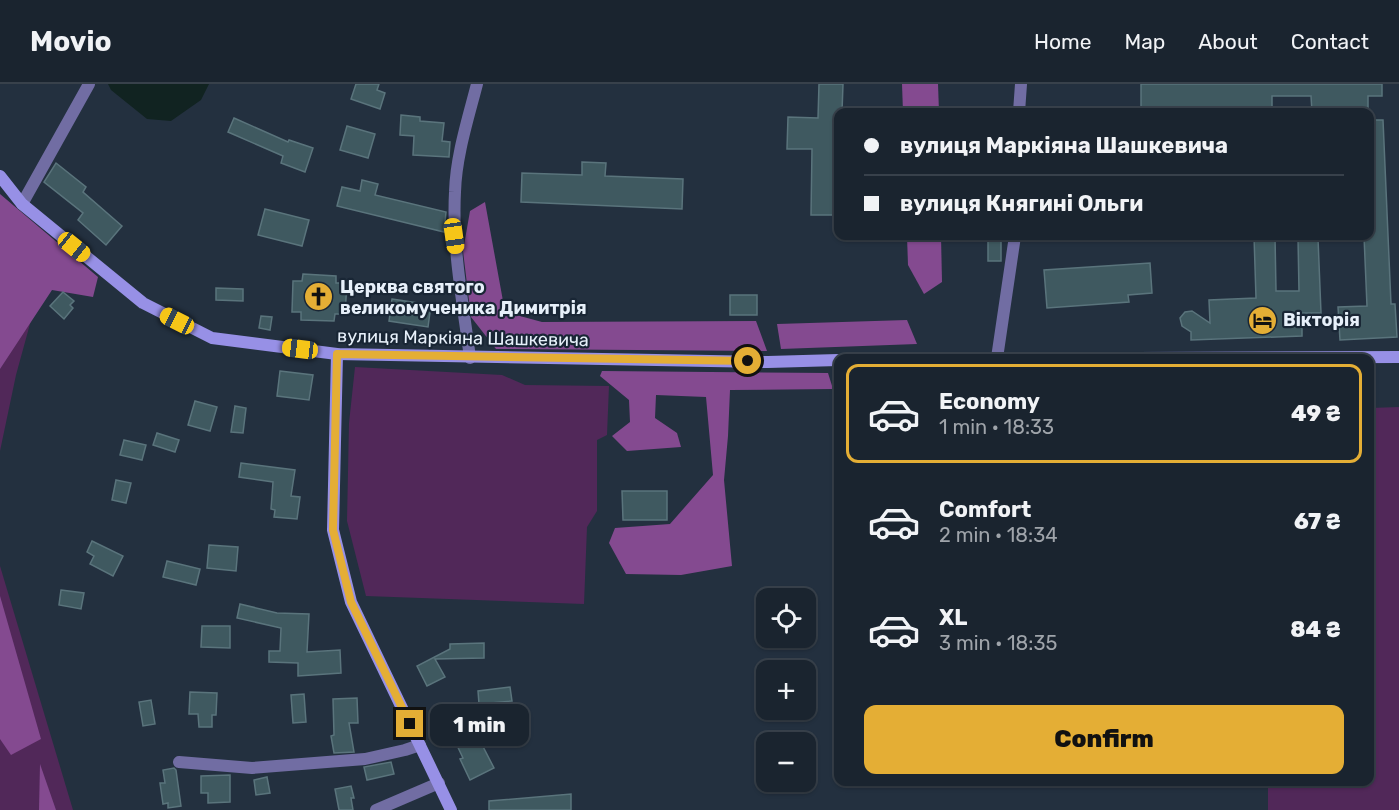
<!DOCTYPE html>
<html lang="en">
<head>
<meta charset="utf-8">
<style>
	body { margin:0; font-family:Rubik,sans-serif; background:#27303b; color:#f1f3f6; height:100vh; display:flex; flex-direction:column; font-size:22px; white-space:nowrap }
	* { box-sizing:border-box; margin:0 }
	p { font-size:20px; color:#9fa4aa }
	.icon { flex:none; width:33px; height:33px; fill:none; stroke:currentColor; stroke-width:2; stroke-linecap:round; stroke-linejoin:round }
	.map { position:relative; flex:1; overflow:hidden }
	.panel { position:absolute; left:834px; top:270px; width:540px; height:432px; display:flex; flex-direction:column; background:#1a242f; border-radius:12px; box-shadow:0 2px 4px #0004,0 0 0 2px #38414b }
	.panel>* { flex:none }
	.guide { position:absolute; left:834px; top:24px; width:540px; height:132px; border-radius:12px; box-shadow:0 2px 4px #0004,0 0 0 2px #38414b; display:grid; align-content:center; height:132px; padding:0 30px; background:#1a242f }
	.tools { position:absolute; left:756px; top:504px; display:grid; gap:12px }
	.tools a { display:grid; place-items:center; width:60px; height:60px; border-radius:12px; background:#1a242f; box-shadow:0 2px 4px #0004,0 0 0 2px #38414b; font-size:30px }
	.end { position:absolute; width:27px; height:27px; margin:-14px; border:8px solid #e4ae35; background:#111; box-shadow:0 0 0 3px #111 }
	.from { border-radius:50% }
	.bubble { position:absolute; height:42px; border-radius:12px; background:#1a242f; box-shadow:0 2px 4px #0004,0 0 0 2px #38414b; font-size:20px; font-weight:800; line-height:42px; text-align:center }
	.car { position:absolute; width:18px; height:36px; margin:-18px -9px; border-radius:8px; box-shadow:0 0 4px 2px #0007; background:linear-gradient(#f5c518 24%,#345 0 40%,#f5c518 0 76%,#345 0 86%,#f5c518 0) }
	.guide b { display:flex; align-items:center; gap:21px; height:57px; font-size:22px }
	.guide b+b { border-top:2px solid #38414b }
	.guide i { width:15px; height:15px; background:#f1f3f6 }
	ul { padding:10px 0 0; list-style:none }
	li { display:flex; align-items:center; gap:18px; height:99px; margin:0 12px 9px; padding:0 18px; border:3px solid transparent; border-radius:12px }
	li div { flex:1 }
	li b { display:block; font-size:22px }
	li em { font-style:normal; font-weight:800 }
	li.active { border-color:#e4ae35 }
	li>.icon { width:54px; height:54px; stroke-width:1.5 }
	.primary-button { display:flex; gap:12px; margin-top:auto; padding:12px 30px }
	.primary-button a { flex:1; height:69px; border-radius:12px; background:#e4ae35; color:#111; font-size:24px; font-weight:800; line-height:69px; text-align:center }
	header { display:flex; align-items:center; gap:36px; box-sizing:border-box; height:84px; padding:0 30px; background:#1a242f; border-bottom:2px solid #38414b }
	header strong { font-size:28px }
	nav { display:flex; gap:33px; margin-inline-start:auto; font-size:21px }
	.map>svg:first-child { display:block }
	.green { fill:#512859 }
	.forest { fill:#844a90 }
	.water { fill:#112321 }
	.building { fill:#3f5960; stroke:#5a747c; stroke-width:1.5 }
	.lines { fill:none; stroke-linecap:round; stroke-linejoin:round }
	.street { stroke:#716da3; stroke-width:12 }
	.secondary { stroke:#9790e6; stroke-width:12 }
	.route { stroke:#e4ae35; stroke-width:8 }
	.labels { text-anchor:middle; stroke-width:4.5; stroke-linejoin:round; paint-order:stroke }
	.poi-label { font-size:18px; font-weight:bold; fill:#e7f0fa; stroke:#192635; text-anchor:start }
	.street-label { font-size:18px; fill:#e7f0fa; stroke:#192635 }
</style>
</head>
<body>
<header>
<strong>Movio</strong>
<nav><a>Home</a><a>Map</a><a>About</a><a>Contact</a></nav>
</header>
<div class="map">
<svg width="1399" height="726" viewBox="0 0 1399 726">
	<rect width="100%" height="100%" fill="#23303f"/>
	<g class="green">
		<path d="M0,115l50,52 -34,124 -16,76z"/>
		<path d="M355,283l147,8 23,10 84,1 -2,49 -10,5v71l-10,16 -3,77 -218,-8 -19,-75 2,-98z"/>
		<path d="M1399,323v403h-131v-28h102v-374z"/>
		<path d="M0,482l73,244h-73z"/>
	</g>
	<g class="forest">
		<path d="M902,0h36l1,28h-36z"/>
		<path d="M0,110l98,83 -5,20 -41,-7 -52,79z"/>
		<path d="M485,118l20,110 37,10 214,-1 11,30 -271,-2 -25,-32 -8,-66 7,-40z"/>
		<path d="M907,152h34l1,46 -18,12 -16,-29z"/>
		<path d="M907,236l10,24 -136,5 -4,-25z"/>
		<path d="M602,287l226,2 5,16 -103,1 -2,46 -4,44 8,86 -51,9 -55,-1 -17,-31 6,-15 55,-4 43,-49 -7,-78 -50,-2 -1,23 22,15 4,14 -54,4 -15,-15 18,-14 -1,-22 -29,-24z"/>
		<path d="M0,512l41,143 -30,16 -11,-16z"/>
		<path d="M40,680l16,46h-17z"/>
	</g>
	<path class="water" d="M108,0h101l-8,16 -30,21 -24,-2 -36,-29z"/>
	<g class="building">
		<path d="M356,0h23l-2,6 8,3 -5,16 -29,-10z"/>
		<path d="M819,0h24l-1,28h-4v103h-27l1,-66h-25l1,-32 30,1z"/>
		<path d="M1141,0h241v12h-14v16h-56l-1,-16h-39v16h-131z"/>
		<path d="M401,31l19,2v4l24,2 -2,18 8,1 -1,15 -36,-2 1,-19 -14,-1z"/>
		<path d="M234,34l54,24 1,-2 24,8 -8,24 -24,-9 2,-7 -55,-24z"/>
		<path d="M1370,36h13l8,184h4l2,33 -57,3 -2,-33 29,-1 -3,-70h6z"/>
		<path d="M347,42l28,8 -7,24 -28,-8z"/>
		<path d="M582,78l24,1 -1,13 78,3 -1,30 -161,-7 1,-29 60,2z"/>
		<path d="M56,79l30,24 -3,5 39,34 -16,19 -28,-25 5,-7 -39,-31z"/>
		<path d="M362,96l16,4 -3,11 71,17 -2,20 -107,-26 5,-19 18,4z"/>
		<path d="M265,125l44,11 -7,26 -44,-11z"/>
		<path d="M1254,152h21l1,55h23l-1,-53h20l3,75h-19v23l-111,4v-8l-9,-6 -2,-8 5,-6 7,-1 18,12 -1,-23 47,-2z"/>
		<rect x="988" y="154" width="13" height="23"/>
		<path d="M1150,179l2,30 -24,2 1,7 -82,6 -3,-38z"/>
		<path d="M303,190l33,2v7h11l-2,31h-10l-1,7 -33,-1v-8h-9l1,-31h9z"/>
		<path d="M216,204l27,1v12l-27,-1z"/>
		<path d="M63,208l11,9 -4,4 3,3 -9,11 -14,-13z"/>
		<rect x="730" y="211" width="27" height="20"/>
		<path d="M392,215l39,6 -3,22 -39,-6z"/>
		<path d="M261,232l11,1 -2,13 -11,-2z"/>
		<path d="M280,287l33,4 -4,25 -32,-4z"/>
		<path d="M195,317l22,6 -7,24 -22,-6z"/>
		<path d="M235,322l11,2 -3,25 -12,-1z"/>
		<path d="M157,349l22,7 -4,12 -22,-7z"/>
		<path d="M124,356l22,5 -4,15 -22,-5z"/>
		<path d="M241,379l54,7 -4,26 9,1 -3,22 -23,-2 1,-7 -4,-1 2,-27 -34,-5z"/>
		<path d="M116,396l15,3 -5,20 -14,-3z"/>
		<path d="M622,407h45v29h-44z"/>
		<path d="M92,457l31,15 -10,20 -23,-12 4,-8 -7,-4z"/>
		<path d="M209,461l29,2 -2,24 -29,-3z"/>
		<path d="M167,477l33,8 -4,16 -33,-8z"/>
		<path d="M61,506l23,3 -3,16 -22,-4z"/>
		<path d="M240,520l37,9 32,1 -2,38 33,-2 1,23 -43,3v-13l-29,-1v-11h11l1,-23 -44,-10z"/>
		<path d="M202,542h28v22l-29,-1z"/>
		<path d="M484,559v15l-49,1 10,18 -18,9 -10,-20 33,-17v-5z"/>
		<path d="M510,603l2,14 -33,3 -1,-13z"/>
		<path d="M190,608l27,1 -1,22h-4v12h-13l-1,-13h-9z"/>
		<path d="M304,610l2,28 -13,1 -2,-28z"/>
		<path d="M357,614l1,25h-9l5,29 -20,1 -3,-17 3,-1 -1,-36z"/>
		<path d="M151,616l4,24 -12,2 -4,-24z"/>
		<path d="M468,623l9,20 -3,2 20,39 -24,12 -10,-21 3,-1 -19,-40z"/>
		<path d="M391,678l3,12 -27,6 -3,-13z"/>
		<path d="M174,684l2,2 5,36 -13,2v-5l-5,1 -3,-21h5l-2,-13z"/>
		<path d="M230,691v27l-22,1v-10h-7v-17z"/>
		<path d="M267,693l3,16 -14,2 -2,-15z"/>
		<path d="M351,702l3,12h-3l2,12h-14l-4,-21z"/>
		<path d="M571,710v16h-82v-9z"/>
	</g>
	<g class="lines">
		<g class="street">
			<path d="M1019,28l2,-28"/>
			<path d="M22,120l67,-120"/>
			<path d="M470,274c-7,-55 -18,-110 -15,-166 1,-36 13,-73 22,-108"/>
			<path d="M997,274l18,-122"/>
			<path d="M179,678l73,6 113,-9 40,-9 15,-5"/>
			<path d="M376,726l63,-27"/>
		</g>
		<g class="secondary">
			<path d="M0,92l22,28 121,99 69,35 125,16 431,8 70,-2"/>
			<path d="M337,270l-4,176 18,72 100,208"/>
			<path d="M890,274h80"/>
			<path d="M1137,274l262,-1"/>
		</g>
	</g>
	<g class="lines">
		<path class="route" d="M410,640l-59,-122 -18,-72 4,-176 411,7"/>
	</g>
	<defs>
		<symbol id="church-disc" viewBox="-11 -11 22 22"><circle r="9.5" fill="#e4ae35" stroke="#192635"/><path d="M-1.2-6h2.4v3.5h3.3v2.4h-3.3V6h-2.4V-.1h-3.3v-2.4h3.3Z" fill="#111"/></symbol>
		<symbol id="hotel-disc" viewBox="-11 -11 22 22"><circle r="9.5" fill="#e4ae35" stroke="#192635"/><path d="M-6-4.5h1.5V1H6V5H4.5V3h-9V5H-6ZM-4 0a1.8 1.8 0 1 1 3.6 0ZM.5 0V-2.5h3Q6-2.5 6 0Z" fill="#111"/></symbol>
	</defs>
	<g fill-rule="evenodd">
		<use href="#church-disc" x="302" y="196" width="33" height="33"/>
		<use href="#hotel-disc" x="1246" y="220" width="33" height="33"/>
	</g>
	<g class="labels">
		<g class="poi-label">
			<text x="340" y="209">Церква святого<tspan x="340" dy="21">великомученика Димитрія</tspan></text>
			<text x="1283" y="242">Вікторія</text>
		</g>
		<g class="street-label">
			<text transform="translate(463 254) rotate(1)" y="6">вулиця Маркіяна Шашкевича</text>
		</g>
	</g>
</svg>
<div class="tools">
<a><svg class="icon" aria-label="locate" viewBox="0 0 24 24"><circle cx="12" cy="12" r="6"/><path d="M12 2v4M12 18v4M2 12h4M18 12h4"/></svg></a>
<a>+</a>
<a>−</a>
</div>
<i class="end from" style="left:748px;top:277px"></i>
<i class="end" style="left:410px;top:640px"></i>
<div class="bubble" style="left:430px;top:620px;width:99px">1 min</div>
<i class="car" style="left:454px;top:152px;rotate:172deg"></i>
<i class="car" style="left:74px;top:163px;rotate:129deg"></i>
<i class="car" style="left:177px;top:237px;rotate:297deg"></i>
<i class="car" style="left:300px;top:265px;rotate:277deg"></i>
<div class="guide">
<b><i class="from"></i>вулиця Маркіяна Шашкевича</b>
<b><i></i>вулиця Княгині Ольги</b>
</div>
<section class="panel">
<ul>
<li class="active"><svg class="icon" aria-label="car" viewBox="0 0 24 24"><path d="M5 17H2v-5l4-1 3-4h7l3 4 3 1v5h-3M9 17h6M6 11h13"/><circle cx="7" cy="17" r="2"/><circle cx="17" cy="17" r="2"/></svg><div><b>Economy</b><p>1 min · 18:33</p></div><em>49 ₴</em></li>
<li><svg class="icon" aria-label="car" viewBox="0 0 24 24"><path d="M5 17H2v-5l4-1 3-4h7l3 4 3 1v5h-3M9 17h6M6 11h13"/><circle cx="7" cy="17" r="2"/><circle cx="17" cy="17" r="2"/></svg><div><b>Comfort</b><p>2 min · 18:34</p></div><em>67 ₴</em></li>
<li><svg class="icon" aria-label="car" viewBox="0 0 24 24"><path d="M5 17H2v-5l4-1 3-4h7l3 4 3 1v5h-3M9 17h6M6 11h13"/><circle cx="7" cy="17" r="2"/><circle cx="17" cy="17" r="2"/></svg><div><b>XL</b><p>3 min · 18:35</p></div><em>84 ₴</em></li>
</ul>
<div class="primary-button"><a>Confirm</a></div>
</section>
</div>
</body>
</html>
